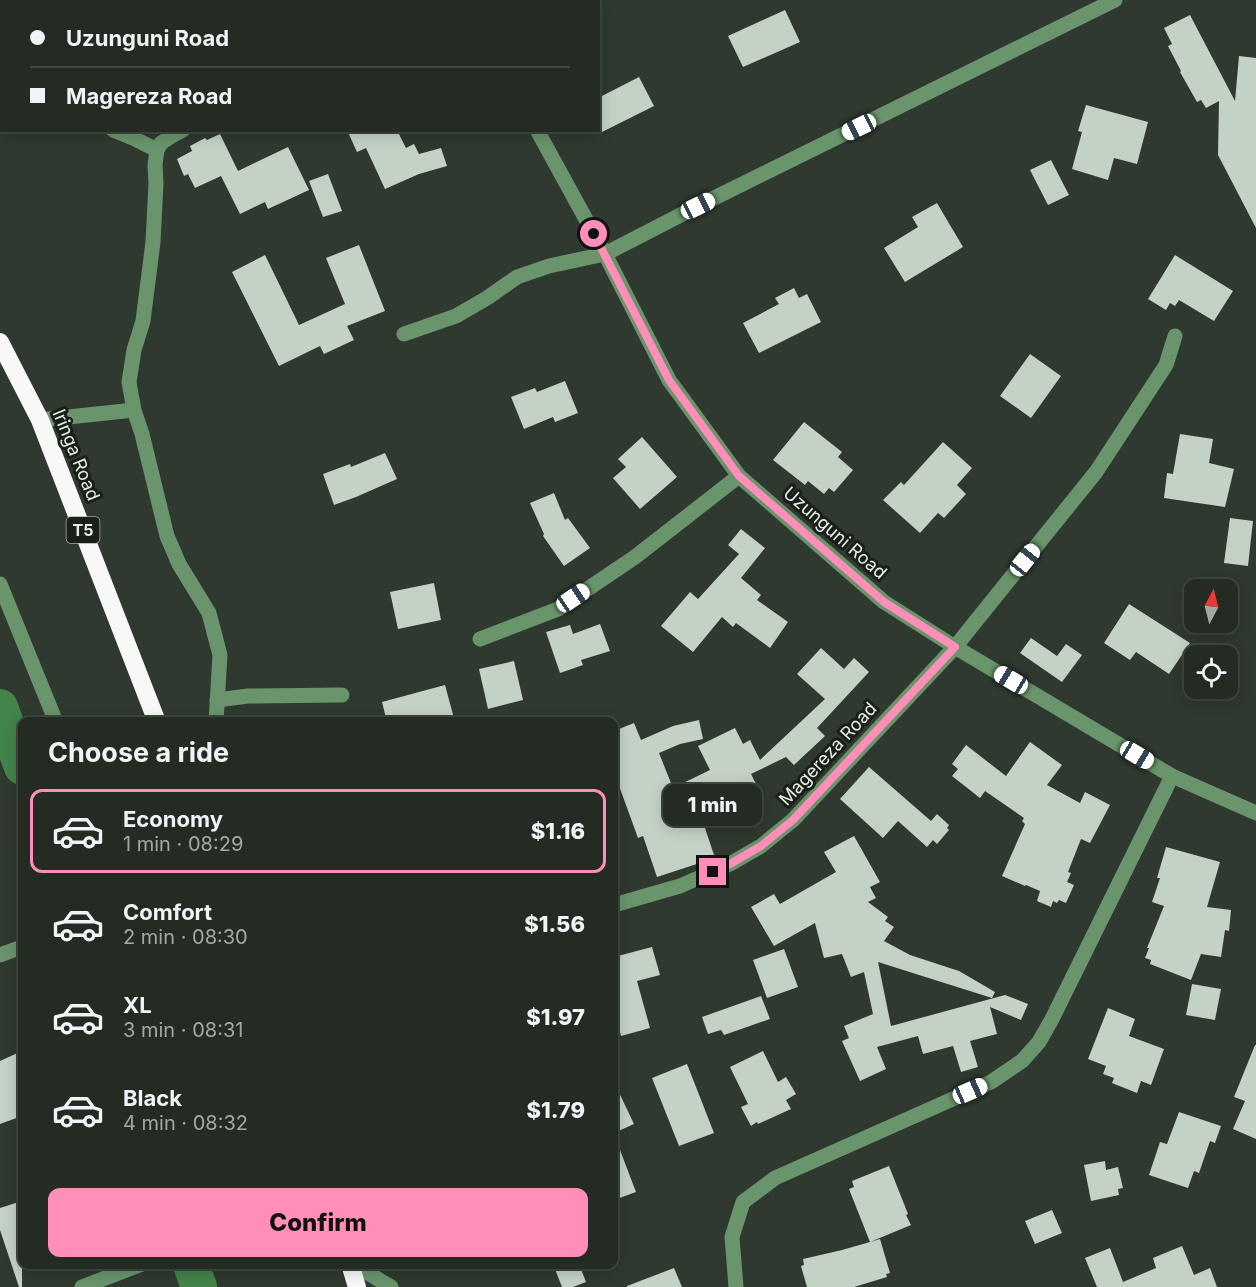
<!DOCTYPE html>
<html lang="en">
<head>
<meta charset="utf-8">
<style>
	body { margin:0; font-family:Inter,sans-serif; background:#2f3730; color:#f1f3f6; height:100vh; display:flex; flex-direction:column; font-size:22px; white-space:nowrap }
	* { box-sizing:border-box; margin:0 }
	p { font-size:20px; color:#a3a7a6 }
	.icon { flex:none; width:33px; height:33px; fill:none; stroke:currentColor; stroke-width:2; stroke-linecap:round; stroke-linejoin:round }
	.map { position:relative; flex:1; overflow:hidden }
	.sheet { position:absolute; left:18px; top:717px; width:600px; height:552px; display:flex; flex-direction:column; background:#232b23; border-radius:12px; box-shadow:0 3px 15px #0003,0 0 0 2px #404741 }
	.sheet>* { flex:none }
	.top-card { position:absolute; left:0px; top:0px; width:600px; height:132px; box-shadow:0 3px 15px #0003,0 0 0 2px #404741; display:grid; align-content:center; height:132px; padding:0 30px; background:#232b23 }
	.needle { width:39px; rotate:7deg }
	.fabs { position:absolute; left:1184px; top:579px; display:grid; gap:12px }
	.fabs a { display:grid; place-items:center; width:54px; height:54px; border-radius:12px; background:#232b23; box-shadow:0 3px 15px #0003,0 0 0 2px #404741; font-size:30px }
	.end { position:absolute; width:27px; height:27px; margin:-14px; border:8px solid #ff8eb9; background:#111; box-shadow:0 0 0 3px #111 }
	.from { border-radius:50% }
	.bubble { position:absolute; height:42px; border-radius:12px; background:#232b23; box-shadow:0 3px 15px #0003,0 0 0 2px #404741; font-size:20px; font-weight:800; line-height:42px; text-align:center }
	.car { position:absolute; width:18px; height:36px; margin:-18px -9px; border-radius:8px; box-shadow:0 0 4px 2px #0007; background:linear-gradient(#fff 24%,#345 0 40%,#fff 0 76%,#345 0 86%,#fff 0) }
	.top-card b { display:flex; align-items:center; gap:21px; height:57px; font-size:22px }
	.top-card b+b { border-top:2px solid #404741 }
	.top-card i { width:15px; height:15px; background:#f1f3f6 }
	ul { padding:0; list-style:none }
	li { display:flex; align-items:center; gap:18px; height:84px; margin:0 12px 9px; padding:0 18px; border:3px solid transparent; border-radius:12px }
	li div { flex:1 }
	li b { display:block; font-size:22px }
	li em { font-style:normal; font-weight:800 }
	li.current { border-color:#ff8eb9 }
	li>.icon { width:54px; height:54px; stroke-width:1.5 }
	h2 { padding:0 30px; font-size:27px; line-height:72px }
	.primary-button { display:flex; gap:12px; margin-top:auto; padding:12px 30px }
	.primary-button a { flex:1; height:69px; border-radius:12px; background:#ff8eb9; color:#111; font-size:24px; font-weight:800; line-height:69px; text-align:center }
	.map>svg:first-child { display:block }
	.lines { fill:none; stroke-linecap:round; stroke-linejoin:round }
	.river { stroke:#43844b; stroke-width:36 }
	.building { fill:#c4d1c5 }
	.minor { stroke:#69946c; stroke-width:15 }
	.highway { stroke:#f8f8f8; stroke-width:18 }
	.route { stroke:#ff8eb9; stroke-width:8 }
	.labels { text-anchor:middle; stroke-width:6; stroke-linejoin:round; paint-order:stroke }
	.shield { fill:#1a1f1a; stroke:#a8aea8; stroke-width:1.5 }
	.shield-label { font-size:16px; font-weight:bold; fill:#e5ebe5 }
	.street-label { font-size:18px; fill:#e5ebe5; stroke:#1a1f1a }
</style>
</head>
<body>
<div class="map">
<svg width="1256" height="1287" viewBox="0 0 1256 1287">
	<rect width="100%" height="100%" fill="#2f392f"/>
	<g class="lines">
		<g class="river">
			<path d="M0,707l22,60"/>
			<path d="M191,1265l8,22"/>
		</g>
	</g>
	<g class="building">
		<path d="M785,10l15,32 -57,25 -15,-31z"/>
		<path d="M1190,15l45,86 4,-45 17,2v170l-38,-73 1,-54 -13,7 -5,-8 -4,2 -17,-30 1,-1 -13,-25 4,-2 -8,-16z"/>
		<path d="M639,77l15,29 -56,28v-36z"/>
		<path d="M1086,105l62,17 -11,42 -23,-6 -6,22 -36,-11 10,-37 -4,-1z"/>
		<path d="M347,130h59l-7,4 7,14 8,-4 5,10 22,-6 6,18 -28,8 -34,15 -19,-41 -9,4z"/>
		<path d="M220,134l18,37 50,-24 21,43 -41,19 -3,-7 -25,12 -19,-38 -26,12 -7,-14 -4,2 -7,-17 15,-8 -2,-5 15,-8 2,2z"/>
		<path d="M1051,160l18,35 -21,10 -18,-35z"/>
		<path d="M328,174l14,37 -19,6 -14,-36z"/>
		<path d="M937,203l26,44 -58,35 -21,-34 34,-21 -6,-10z"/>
		<path d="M359,245l26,66 -38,15 7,14 -30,14 -4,-8 -41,20 -47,-94 33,-17 34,70 46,-21 -19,-46z"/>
		<path d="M1175,255l58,36 -19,30 -35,-21 -4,6 -5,-3 -4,7 -18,-11z"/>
		<path d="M794,288l5,10 8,-4 14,28 -62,31 -16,-30 36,-19 -4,-6z"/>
		<path d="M1030,354l31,22 -30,42 -31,-22z"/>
		<path d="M565,381l13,32 -23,9 -2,-5 -29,12 -13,-32 24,-9 2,4z"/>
		<path d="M804,422l38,30 -4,5 15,13 -19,22 -5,-4 -5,6 -16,-13 -3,4 -32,-25z"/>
		<path d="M1180,434l33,5 -4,24 25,6 -9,38 -61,-9 3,-25 6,1z"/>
		<path d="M642,437l35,40 -37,32 -27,-31 13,-11 -8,-8z"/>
		<path d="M943,442l29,26 -15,17 9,9 -22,24 -6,-5 -18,20 -37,-33 18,-18 3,3z"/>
		<path d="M385,453l12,26 -41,18 -22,8 -11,-31 27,-10 1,3z"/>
		<path d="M554,493l11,27 3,-2 22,30 -26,18 -21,-30 1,-2 -14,-31z"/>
		<path d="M1230,518l23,3 -5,45 -24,-3z"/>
		<path d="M741,529l24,19 -24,30 20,17 -4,5 31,22 -18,26 -34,-25 -3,4 -11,-10 -29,35 -32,-26 29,-34 8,7 41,-45 -11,-9z"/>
		<path d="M434,583l7,37 -43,9 -8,-37z"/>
		<path d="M1129,604l61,39 -21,31 -33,-22 -6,8 -26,-17z"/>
		<path d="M600,624l10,27 -29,9 2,5 -23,8 -14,-41 24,-7 3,9z"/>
		<path d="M1031,638l26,18 9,-12 16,11 -20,27 -42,-29z"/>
		<path d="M821,648l23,21 10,-11 15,14 -52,56 8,8 -31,29 -8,-8 -35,17 7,14 -28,13 -4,-8 -28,14 17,51 -58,19 -14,-41 -5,2 -24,-66v-41l20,-8 7,17 32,-14 26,-6 4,19 -23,5 -21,9 14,35 37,-18 -12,-24 37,-18 8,16 7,-4 10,20 65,-61 -28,-25z"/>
		<path d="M514,661l9,39 -35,9 -9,-40z"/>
		<path d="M445,685l10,37h-35l-2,-7 -25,7h-6l-5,-20z"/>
		<path d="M1030,742l32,23 -15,20 33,18 5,-11 25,13 -20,38 -9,-4 -13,33 3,1 -4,9 7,3 -8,18 -7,-3 -2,3 -4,-2 -2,6 -14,-6 3,-10 -14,-6 -1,1 -23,-10 23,-52 -3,-3 2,-3 -39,-27 -5,7 -28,-22 6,-7 -6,-5 14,-19 40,31z"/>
		<path d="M869,767l62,54 6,-7 12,11 -2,3 2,2 -12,14 -4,-4 -6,7 -29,-26 -15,17 -43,-39z"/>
		<path d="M854,836l26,46 -10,5 6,11 -8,4 20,15 -3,4 9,6 -10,14 26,14 49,16 36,21 -3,6 -114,-36 13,64 114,-31 23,9 -7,16 -31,-13 7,27 -27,7 8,26 -17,5 -8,-26 -30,8 -5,-18 -41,11 9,22 -26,12 -18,-40 7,-3 -5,-12 29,-12 -9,-42 -13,5 -9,-23 -18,4 -9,-35 -41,23 -23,-39 23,-13 6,10 56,-32 -12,-20z"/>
		<path d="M1166,847l54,15 -13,45 24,3 -2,21 -4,-1 -4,27 -20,-3 -10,26 -41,-16 1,-4 -6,-2 4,-10h-2l17,-42 -12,-4 8,-24h-3z"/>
		<path d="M652,947l8,28 -23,6 13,47 -29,8 -7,-29v-50z"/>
		<path d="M784,949l14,38 -31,11 -14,-38z"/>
		<path d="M1192,984l29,5 -6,31 -29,-5z"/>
		<path d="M761,996l9,23 -46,16 -3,-5 -13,4 -6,-17z"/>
		<path d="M1108,1008l27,11 -6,17 35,13 -13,36 -10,-4 -4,12 -25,-10 2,-5 -11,-4 3,-8 -18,-7z"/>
		<path d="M1255,1045h1v94l-23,-10 12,-28 -11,-4z"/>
		<path d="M22,1051v65l-22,8v-63z"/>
		<path d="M763,1051l15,31 8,-5 10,17 -10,6 5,9 -33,15 -1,-2 -6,4 -10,-19 7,-3 -18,-37z"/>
		<path d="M687,1064l27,69 -35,13 -27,-68z"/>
		<path d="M614,1082l20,42 -20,9z"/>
		<path d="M1179,1112l42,14 -6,17 -5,-2 -11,32 -5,-2 -6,17 -39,-13 11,-33 7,2z"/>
		<path d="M614,1137h1l21,55 -22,8z"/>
		<path d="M1105,1161l1,9 12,-3 5,21 -5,1 1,6 -28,6 -7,-36z"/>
		<path d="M889,1166l19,48 -2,1 5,10 -41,17 10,-3 10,34 -4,1 1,3 -33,10h-47l-6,-21 3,-1 -1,-6 39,-9 28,-8 -21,-53 5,-2 -2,-6z"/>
		<path d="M22,1201v86h-3l-19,-57v-22z"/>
		<path d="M1052,1210l10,23 -27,11 -10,-23z"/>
		<path d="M1182,1246l12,29 16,-7 7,19h-120l-12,-29 25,-10 13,34 33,-14 -3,-10z"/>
		<path d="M553,1264h26l7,18 -13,5h-11z"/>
		<path d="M674,1268l8,19h-55v-1z"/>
	</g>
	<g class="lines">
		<g class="minor">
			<path d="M497,0v2"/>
			<path d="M0,98l2,1"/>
			<path d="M113,130l20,8 24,12"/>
			<path d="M183,130l-8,4 -14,9 -4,7 -2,15 1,18 -3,59 -10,79 -9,29 -5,32 5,28 8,24 25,102 12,28 30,49 11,42 -4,67"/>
			<path d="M537,130l68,124 64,126 70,96 145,126 71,45 217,129 84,37"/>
			<path d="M404,334l52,-18 31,-18 30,-21 32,-11 56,-12 93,-48 417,-206"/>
			<path d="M40,420l94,-10"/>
			<path d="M0,584l56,138"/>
			<path d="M480,639l78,-30 77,-52 104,-81"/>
			<path d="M217,700l31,-4 94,-1"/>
			<path d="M614,905l66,-19 50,-22 31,-18 32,-26 162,-173 141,-175 70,-107 9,-29"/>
			<path d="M0,955l22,-8"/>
			<path d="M353,1264l38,23"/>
			<path d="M82,1287l60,-23"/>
			<path d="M736,1287l-4,-50 11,-35 32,-24 216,-96 31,-21 17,-19 13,-23 120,-243"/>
		</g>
		<g class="highway">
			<path d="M0,342l40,78 117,302"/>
			<path d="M350,1264l7,23"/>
		</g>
	</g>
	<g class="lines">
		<path class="route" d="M594,234l75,146 70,96 145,126 71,45 -162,173 -32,26 -31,18 -17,8"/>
	</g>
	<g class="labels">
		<rect class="shield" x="66.5" y="517" width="33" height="26" rx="4.5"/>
		<g class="shield-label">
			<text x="83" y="536">T5</text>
		</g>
		<g class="street-label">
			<text transform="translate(76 455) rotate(68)" y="6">Iringa Road</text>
			<text transform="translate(835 533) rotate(41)" y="6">Uzunguni Road</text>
			<text transform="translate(828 754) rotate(-47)" y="6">Magereza Road</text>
		</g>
	</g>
</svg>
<div class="fabs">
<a><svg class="needle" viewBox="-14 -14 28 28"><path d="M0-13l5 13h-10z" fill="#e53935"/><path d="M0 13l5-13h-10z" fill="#a3a7a6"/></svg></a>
<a><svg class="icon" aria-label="locate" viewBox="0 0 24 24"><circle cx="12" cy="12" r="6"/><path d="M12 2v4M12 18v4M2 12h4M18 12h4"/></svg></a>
</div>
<i class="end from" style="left:594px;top:234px"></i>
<i class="end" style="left:713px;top:872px"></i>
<div class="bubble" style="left:663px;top:784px;width:99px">1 min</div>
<i class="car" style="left:859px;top:127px;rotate:244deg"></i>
<i class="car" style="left:698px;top:206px;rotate:64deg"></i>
<i class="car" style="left:1025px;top:560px;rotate:39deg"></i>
<i class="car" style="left:573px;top:598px;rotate:56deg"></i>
<i class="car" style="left:1011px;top:680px;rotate:301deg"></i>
<i class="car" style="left:1137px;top:755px;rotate:121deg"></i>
<i class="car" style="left:970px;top:1091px;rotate:66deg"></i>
<div class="top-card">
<b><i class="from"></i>Uzunguni Road</b>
<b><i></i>Magereza Road</b>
</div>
<section class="sheet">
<h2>Choose a ride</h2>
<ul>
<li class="current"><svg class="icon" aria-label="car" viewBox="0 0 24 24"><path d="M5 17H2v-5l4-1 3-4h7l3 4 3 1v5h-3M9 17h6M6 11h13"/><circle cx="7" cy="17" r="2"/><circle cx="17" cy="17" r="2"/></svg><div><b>Economy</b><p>1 min · 08:29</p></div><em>$1.16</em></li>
<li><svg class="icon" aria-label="car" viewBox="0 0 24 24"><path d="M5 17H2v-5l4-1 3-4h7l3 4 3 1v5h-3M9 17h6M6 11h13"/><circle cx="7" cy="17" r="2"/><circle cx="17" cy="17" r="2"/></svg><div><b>Comfort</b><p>2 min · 08:30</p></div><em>$1.56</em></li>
<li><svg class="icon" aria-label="car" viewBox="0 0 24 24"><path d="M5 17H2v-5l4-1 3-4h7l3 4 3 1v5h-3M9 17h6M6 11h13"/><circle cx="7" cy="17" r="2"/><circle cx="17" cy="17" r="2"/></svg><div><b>XL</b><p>3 min · 08:31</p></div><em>$1.97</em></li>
<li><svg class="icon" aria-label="car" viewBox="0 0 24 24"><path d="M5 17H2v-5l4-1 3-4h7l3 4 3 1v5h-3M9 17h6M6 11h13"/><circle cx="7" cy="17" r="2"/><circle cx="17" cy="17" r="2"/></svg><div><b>Black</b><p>4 min · 08:32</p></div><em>$1.79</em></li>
</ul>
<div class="primary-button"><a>Confirm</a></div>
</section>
</div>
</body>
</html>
